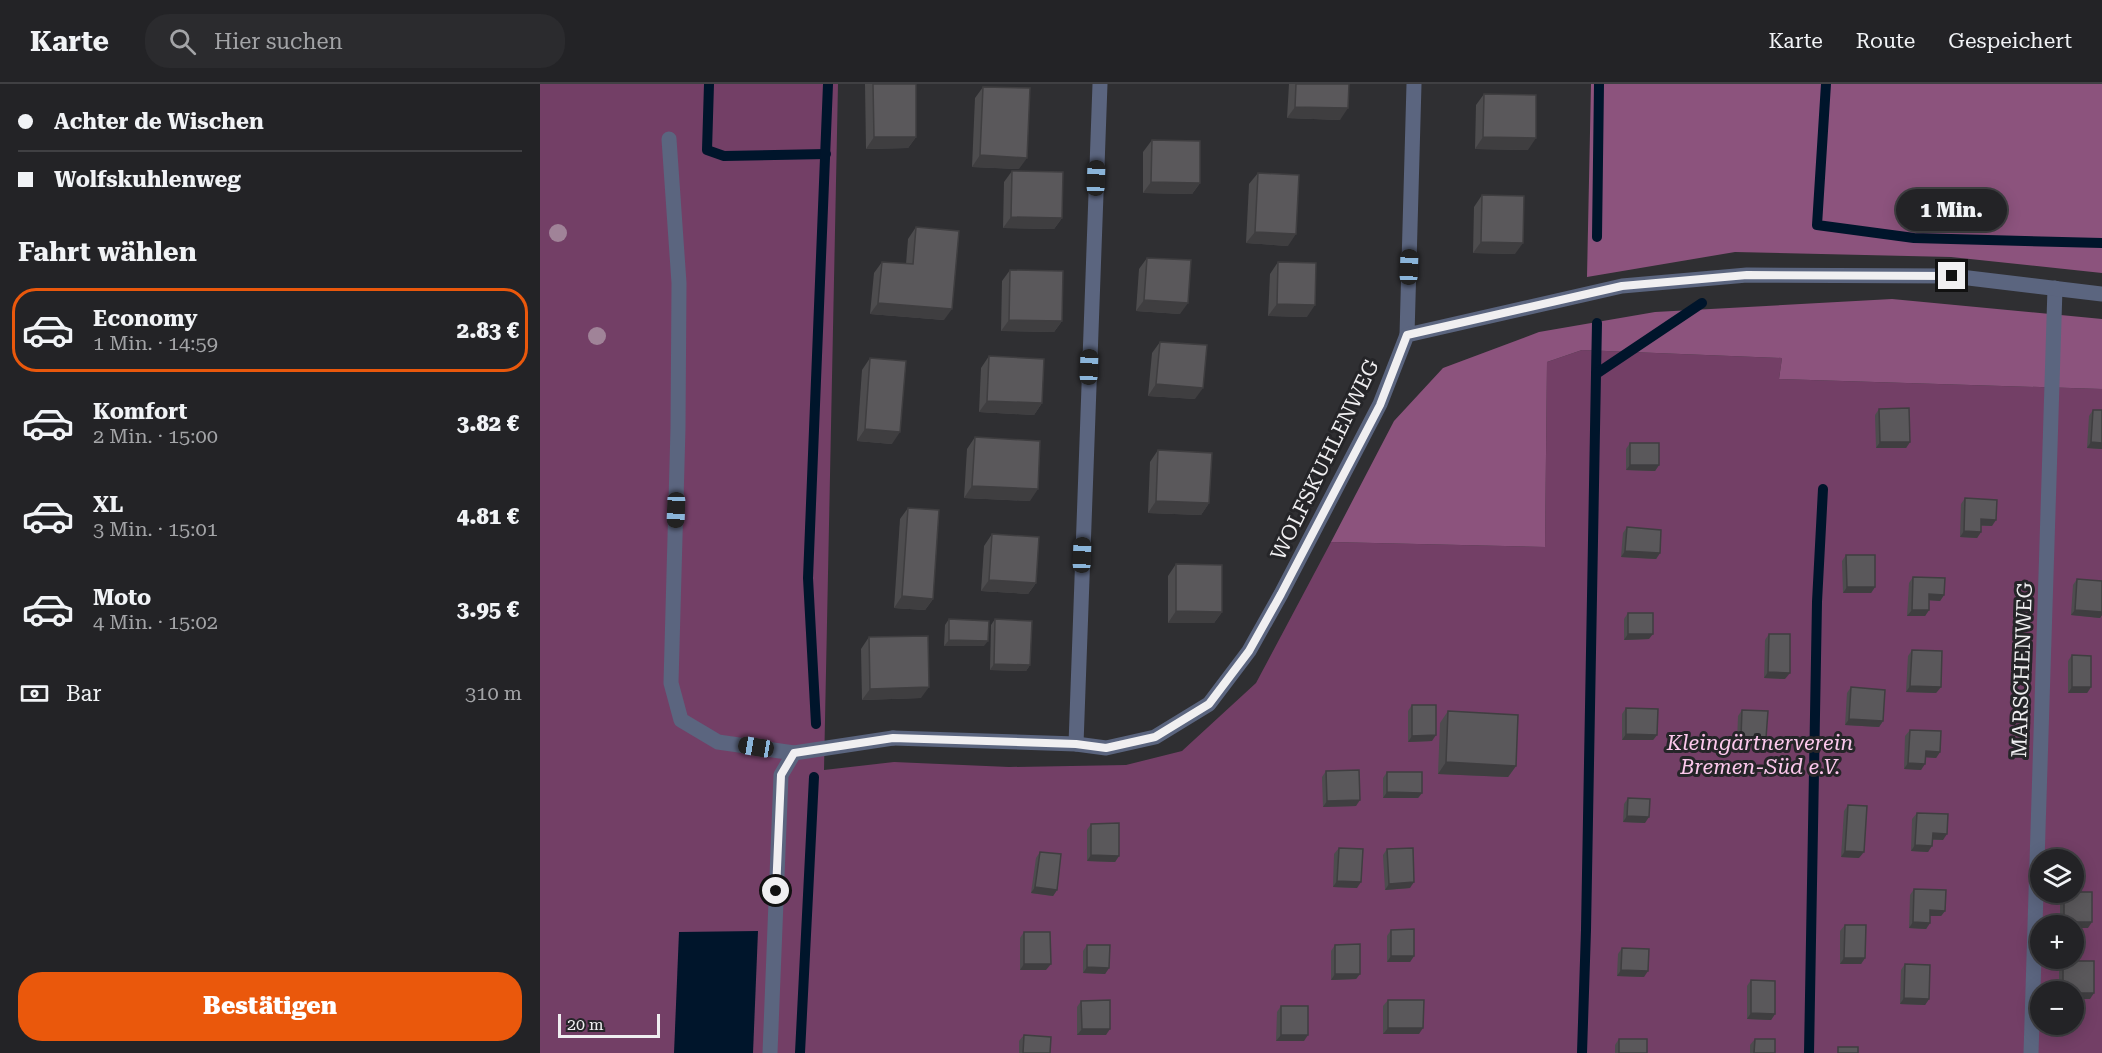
<!DOCTYPE html>
<html lang="de">
<head>
<meta charset="utf-8">
<style>
	body { margin:0; font-family:"Roboto Serif",serif; background:#2b2b2e; color:#f1f3f6; height:100vh; display:flex; flex-direction:column; font-size:22px; white-space:nowrap }
	* { box-sizing:border-box; margin:0 }
	p { font-size:20px; color:#a3a4a7 }
	.icon { flex:none; width:33px; height:33px; fill:none; stroke:currentColor; stroke-width:2; stroke-linecap:round; stroke-linejoin:round }
	.map { position:relative; flex:1; overflow:hidden }
	.drawer { display:flex; flex-direction:column; background:#232326; width:540px }
	.drawer>* { flex:none }
	.hud { display:grid; align-content:center; height:132px; padding:0 18px; background:#232326 }
	.tools { position:absolute; left:1490px; top:765px; display:grid; gap:12px }
	.tools a { display:grid; place-items:center; width:54px; height:54px; border-radius:50%; background:#232326; box-shadow:0 3px 15px #0003,0 0 0 2px #404043; font-size:30px }
	.scale { position:absolute; left:18px; bottom:15px; width:102px; box-sizing:border-box; padding-left:6px; border:3px solid #f0eff1; border-top:0; font-size:16px; line-height:21px; white-space:nowrap; color:#f0eff1; -webkit-text-stroke:4px #252528; paint-order:stroke }
	.end { position:absolute; width:27px; height:27px; margin:-14px; border:8px solid #f0eff1; background:#111; box-shadow:0 0 0 3px #111 }
	.from { border-radius:50% }
	.bubble { position:absolute; height:42px; border-radius:21px; background:#232326; box-shadow:0 3px 15px #0003,0 0 0 2px #404043; font-size:20px; font-weight:800; line-height:42px; text-align:center }
	.car { position:absolute; width:18px; height:36px; margin:-18px -9px; border-radius:8px; box-shadow:0 0 4px 2px #0007; background:linear-gradient(#222 24%,#8ab4d8 0 40%,#222 0 76%,#8ab4d8 0 86%,#222 0) }
	.hud b { display:flex; align-items:center; gap:21px; height:57px; font-size:22px }
	.hud b+b { border-top:2px solid #404043 }
	.hud i { width:15px; height:15px; background:#f1f3f6 }
	ul { padding:0; list-style:none }
	li { display:flex; align-items:center; gap:18px; height:84px; margin:0 12px 9px; padding:0 6px; border:3px solid transparent; border-radius:24px }
	li div { flex:1 }
	li b { display:block; font-size:22px }
	li em { font-style:normal; font-weight:800 }
	li.selected { border-color:#ea580c }
	li>.icon { width:54px; height:54px; stroke-width:1.5 }
	h2 { padding:0 18px; font-size:27px; line-height:72px }
	.pay { display:flex; align-items:center; gap:15px; height:66px; padding:0 18px; font-size:22px }
	.pay p { margin-inline-start:auto }
	.action { display:flex; gap:12px; margin-top:auto; padding:12px 18px }
	.action a { flex:1; height:69px; border-radius:24px; background:#ea580c; color:#fff; font-size:24px; font-weight:800; line-height:69px; text-align:center }
	header { display:flex; align-items:center; gap:36px; box-sizing:border-box; height:84px; padding:0 30px; background:#232326; border-bottom:2px solid #404043 }
	header strong { font-size:28px }
	nav { display:flex; gap:33px; margin-inline-start:auto; font-size:21px }
	.search { width:420px; height:54px; background:#2b2b2e; display:flex; align-items:center; gap:15px; box-sizing:border-box; padding:0 21px; border-radius:24px; color:#a3a4a7; font-size:22px }
	main { display:flex; flex:1; min-height:0 }
	.map>svg:first-child { display:block }
	.green { fill:#733f66; fill-rule:evenodd }
	.forest { fill:#8c537d }
	.water { fill:#00152b }
	.lines { fill:none; stroke-linecap:round; stroke-linejoin:round }
	.stream { stroke:#00152b; stroke-width:10 }
	.lane { stroke:#5b657f; stroke-width:15 }
	.street { stroke:#5b657f; stroke-width:15 }
	.tree { fill:#a08398 }
	.wall { fill:#4d4c4e }
	.shaded-wall { fill:#3f3e40 }
	.building { fill:#5a585b; stroke:#3f3e40; stroke-width:1.5 }
	.route { stroke:#f0eff1; stroke-width:8 }
	.labels { text-anchor:middle; stroke-width:6; stroke-linejoin:round; paint-order:stroke }
	.street-label { font-size:21px; fill:#f0eff1; stroke:#252528 }
	.park-label { font-size:21px; font-style:italic; fill:#fcc8ec; stroke:#252528 }
</style>
</head>
<body>
<header>
<strong>Karte</strong>
<div class="search"><svg class="icon" aria-label="search" viewBox="0 0 24 24"><circle cx="10" cy="10" r="6"/><path d="M15 15l6 6"/></svg>Hier suchen</div>
<nav><a>Karte</a><a>Route</a><a>Gespeichert</a></nav>
</header>
<main>
<section class="drawer">
<div class="hud">
<b><i class="from"></i>Achter de Wischen</b>
<b><i></i>Wolfskuhlenweg</b>
</div>
<h2>Fahrt wählen</h2>
<ul>
<li class="selected"><svg class="icon" aria-label="car" viewBox="0 0 24 24"><path d="M5 17H2v-5l4-1 3-4h7l3 4 3 1v5h-3M9 17h6M6 11h13"/><circle cx="7" cy="17" r="2"/><circle cx="17" cy="17" r="2"/></svg><div><b>Economy</b><p>1 Min. · 14:59</p></div><em>2.83 €</em></li>
<li><svg class="icon" aria-label="car" viewBox="0 0 24 24"><path d="M5 17H2v-5l4-1 3-4h7l3 4 3 1v5h-3M9 17h6M6 11h13"/><circle cx="7" cy="17" r="2"/><circle cx="17" cy="17" r="2"/></svg><div><b>Komfort</b><p>2 Min. · 15:00</p></div><em>3.82 €</em></li>
<li><svg class="icon" aria-label="car" viewBox="0 0 24 24"><path d="M5 17H2v-5l4-1 3-4h7l3 4 3 1v5h-3M9 17h6M6 11h13"/><circle cx="7" cy="17" r="2"/><circle cx="17" cy="17" r="2"/></svg><div><b>XL</b><p>3 Min. · 15:01</p></div><em>4.81 €</em></li>
<li><svg class="icon" aria-label="car" viewBox="0 0 24 24"><path d="M5 17H2v-5l4-1 3-4h7l3 4 3 1v5h-3M9 17h6M6 11h13"/><circle cx="7" cy="17" r="2"/><circle cx="17" cy="17" r="2"/></svg><div><b>Moto</b><p>4 Min. · 15:02</p></div><em>3.95 €</em></li>
</ul>
<div class="pay"><svg class="icon" aria-label="cash" viewBox="0 0 24 24"><path d="M3 7h18v10H3z"/><circle cx="12" cy="12" r="2"/></svg>Bar<p>310 m</p></div>
<div class="action"><a>Bestätigen</a></div>
</section>
<div class="map">
<svg width="1562" height="969" viewBox="0 0 1562 969">
	<rect width="100%" height="100%" fill="#2f2f32"/>
	<path class="green" d="M0,0h298l-14,686 70,-8 115,5 117,-2 56,-14 74,-68 75,-141 214,5 2,-185 35,-12 200,8 -3,21 323,10v664h-1562zM1500,776h33v32h-33zM1500,842h33v32h-33zM1500,908h33v32h-33z"/>
	<g class="forest">
		<path d="M1051,0h511v189l-151,-16 -216,-5 -148,25z"/>
		<path d="M1352,215l210,20v70l-323,-10 3,-21 -200,-8 -35,12 -2,185 -214,-5 63,-121 49,-53 96,-36 116,-20z"/>
	</g>
	<path class="water" d="M218,847l-5,122h-79l5,-121z"/>
	<g class="lines">
		<g class="stream">
			<path d="M169,0l-2,66 17,6 102,-2"/>
			<path d="M1286,0l-9,141 97,13 188,5"/>
			<path d="M1057,153l2,-153"/>
			<path d="M1056,290l1,-51"/>
			<path d="M276,640l-8,-146 20,-494"/>
			<path d="M260,969l14,-276"/>
			<path d="M1042,969l4,-123 10,-556 106,-71"/>
			<path d="M1269,969l8,-451 6,-113"/>
		</g>
		<g class="lane">
			<path d="M129,55l10,144 -1,145 -7,255 10,37 37,22 76,11 99,-15"/>
			<path d="M230,969l11,-278 13,-22"/>
			<path d="M1491,969l24,-765"/>
		</g>
		<g class="street">
			<path d="M867,251l7,-251"/>
			<path d="M353,654l183,6 30,4 49,-11 54,-33 40,-53 32,-57 99,-190 27,-69 215,-49 125,-11 205,1 150,18"/>
			<path d="M536,660l24,-660"/>
		</g>
	</g>
	<g class="tree">
		<circle cx="18" cy="149" r="9"/>
		<circle cx="57" cy="252" r="9"/>
	</g>
	<g class="wall">
		<path d="M325,0h51v53l-8,11 -42,1z"/>
		<path d="M749,0h60l-9,36 -53,-2z"/>
		<path d="M443,3l36,82 -47,-2 3,-69z"/>
		<path d="M944,10l44,56 -53,-1 1,-44z"/>
		<path d="M612,56l48,43 -8,11 -49,-1v-41z"/>
		<path d="M472,87l50,47 -8,11 -51,-1 1,-46z"/>
		<path d="M718,89l30,73 -42,-3 3,-59z"/>
		<path d="M942,111l33,59 -42,-1 1,-46z"/>
		<path d="M376,143l28,93 -74,-6 4,-41 8,-11 24,2 2,-25z"/>
		<path d="M607,174l33,56 -44,-3 3,-42z"/>
		<path d="M738,178l29,55 -39,-1 2,-42z"/>
		<path d="M470,186l52,51 -8,11 -53,-1 1,-50z"/>
		<path d="M620,258l35,57 -47,-3 4,-43z"/>
		<path d="M449,272l53,47 -8,12 -55,-3 2,-44z"/>
		<path d="M330,274l22,86 -35,-3 5,-71z"/>
		<path d="M1339,325l31,33 -4,6h-30l-1,-33z"/>
		<path d="M1553,326l9,39 -15,-1 2,-32z"/>
		<path d="M435,353l55,64 -66,-3 3,-49z"/>
		<path d="M1090,359l29,22 -4,6 -29,-1v-21z"/>
		<path d="M618,366l51,53 -8,12 -53,-2 2,-51z"/>
		<path d="M1425,414l27,28h-11v6l-4,6 -17,-1 1,-33z"/>
		<path d="M368,424l25,91 -8,11 -31,-2 6,-89z"/>
		<path d="M1087,443l33,26 -4,6 -35,-2 2,-24z"/>
		<path d="M452,450l44,49 -8,11 -47,-3 3,-45z"/>
		<path d="M1306,471l29,32 -4,6h-28l-1,-32z"/>
		<path d="M636,480l46,48 -8,11h-46v-47z"/>
		<path d="M1373,493l31,18 -4,6 -11,-1v10l-4,6h-18l2,-33z"/>
		<path d="M1537,495l25,2v34l-2,3 -29,-3 2,-30z"/>
		<path d="M1088,529l21,26 -25,1v-21z"/>
		<path d="M409,535l35,27h-40l1,-21z"/>
		<path d="M455,535l35,46 -4,6 -36,-1 1,-45z"/>
		<path d="M1229,550l16,45 -21,-1 1,-38z"/>
		<path d="M329,553l52,61 -59,2 -1,-51z"/>
		<path d="M1372,566l29,37 -5,6 -30,-1 2,-36z"/>
		<path d="M1532,571l19,32 -4,6h-19v-32z"/>
		<path d="M1311,603l32,34 -4,6 -34,-2 2,-32z"/>
		<path d="M872,621l20,36 -24,1v-31z"/>
		<path d="M1086,624l31,27 -4,5h-31v-26z"/>
		<path d="M1202,626l24,28 -4,6 -25,-1 1,-27z"/>
		<path d="M908,627l68,55 -8,11 -70,-3 2,-51z"/>
		<path d="M1370,646l30,22 -4,6 -11,-1 -4,13 -17,-1 1,-33z"/>
		<path d="M786,687l30,35 -33,1 -1,-30z"/>
		<path d="M847,688l35,21 -4,5h-35v-20z"/>
		<path d="M1088,714l17,25 -22,-1 1,-18z"/>
		<path d="M1308,721l11,53 -18,-1 3,-46z"/>
		<path d="M1377,729l26,27h-11l-4,12 -17,-1 1,-32z"/>
		<path d="M551,740l28,32 -4,6 -28,-1v-31z"/>
		<path d="M799,764l18,40 -24,-1 1,-33z"/>
		<path d="M847,765l23,39 -25,2 -2,-35z"/>
		<path d="M500,768l17,38 -4,6 -22,-3 5,-35z"/>
		<path d="M1374,805l31,22 -4,5h-11v7l-4,6 -17,-1 1,-33z"/>
		<path d="M1524,808h9l15,36 -15,-2h-13v-28z"/>
		<path d="M1305,841l20,33 -4,6h-21v-33z"/>
		<path d="M851,846l23,26 -4,6h-23v-26z"/>
		<path d="M484,848l22,38h-26v-32z"/>
		<path d="M547,861l22,23 -4,6 -22,-1v-22z"/>
		<path d="M795,861l25,29 -4,5 -25,1v-29z"/>
		<path d="M1082,864l22,29 -27,-1 1,-22z"/>
		<path d="M1523,877l27,38 -17,-7h-14v-25z"/>
		<path d="M1365,880l24,35 -4,6 -25,-1 1,-34z"/>
		<path d="M1211,896l24,34 -4,6 -24,-1v-33z"/>
		<path d="M848,916l31,34h-36v-28z"/>
		<path d="M541,917l25,34h-29v-28z"/>
		<path d="M741,922l23,35h-28l1,-29z"/>
		<path d="M484,951l26,18h-31v-12z"/>
		<path d="M1079,955l28,14h-32v-8z"/>
		<path d="M1215,955l20,14h-25v-8z"/>
	</g>
	<g class="shaded-wall">
		<path d="M755,23l53,1 -8,12 -53,-2z"/>
		<path d="M334,53h42l-8,11 -42,1z"/>
		<path d="M943,53l53,1 -8,12 -53,-1z"/>
		<path d="M440,71l47,3 -8,11 -47,-2z"/>
		<path d="M611,98l49,1 -8,11 -49,-1z"/>
		<path d="M471,133l51,1 -8,11 -51,-1z"/>
		<path d="M715,148l41,2 -8,12 -42,-3z"/>
		<path d="M941,158l42,1 -8,11 -42,-1z"/>
		<path d="M604,216l44,3 -8,11 -44,-3z"/>
		<path d="M338,219l74,6 -8,11 -74,-6z"/>
		<path d="M737,220l38,1 -8,12 -39,-1z"/>
		<path d="M469,236l53,1 -8,11 -53,-1z"/>
		<path d="M616,300l47,4 -8,11 -47,-3z"/>
		<path d="M447,317l55,2 -8,12 -55,-3z"/>
		<path d="M325,345l35,3 -8,12 -35,-3z"/>
		<path d="M1340,358h30l-4,6h-30z"/>
		<path d="M1551,358l11,1v6l-15,-1z"/>
		<path d="M1090,381h29l-4,6 -29,-1z"/>
		<path d="M432,402l66,3 -8,12 -66,-3z"/>
		<path d="M616,417l53,2 -8,12 -53,-2z"/>
		<path d="M1441,435l15,1 -4,6 -15,-1z"/>
		<path d="M1424,447l17,1 -4,6 -17,-1z"/>
		<path d="M1085,467l35,2 -4,6 -35,-2z"/>
		<path d="M449,496l47,3 -8,11 -47,-3z"/>
		<path d="M1307,503h28l-4,6h-28z"/>
		<path d="M1389,510l15,1 -4,6 -15,-1z"/>
		<path d="M362,512l31,3 -8,11 -31,-2z"/>
		<path d="M1372,526h17l-4,6h-18z"/>
		<path d="M1535,526l27,2v3l-2,3 -29,-3z"/>
		<path d="M636,527l46,1 -8,11h-46z"/>
		<path d="M1088,550h25l-4,5 -25,1z"/>
		<path d="M409,556l39,1 -4,5h-40z"/>
		<path d="M454,580l36,1 -4,6 -36,-1z"/>
		<path d="M1228,588l22,1 -5,6 -21,-1z"/>
		<path d="M1370,602l31,1 -5,6 -30,-1z"/>
		<path d="M389,603l-8,11 -59,2 8,-11z"/>
		<path d="M1532,603h19l-4,6h-19z"/>
		<path d="M1309,635l34,2 -4,6 -34,-2z"/>
		<path d="M1086,650l31,1 -4,5h-31z"/>
		<path d="M896,651l-4,6 -24,1 4,-6z"/>
		<path d="M1201,653l25,1 -4,6 -25,-1z"/>
		<path d="M1386,667l14,1 -4,6 -14,-1z"/>
		<path d="M906,678l70,4 -8,11 -70,-3z"/>
		<path d="M1368,679l17,1 -4,6 -17,-1z"/>
		<path d="M847,708l35,1 -4,5h-35z"/>
		<path d="M820,716l-4,6 -33,1 4,-6z"/>
		<path d="M1087,732l22,1 -4,6 -22,-1z"/>
		<path d="M1393,749l14,1 -4,6 -14,-1z"/>
		<path d="M1375,761l17,1 -4,6 -17,-1z"/>
		<path d="M1305,767l19,1 -5,6 -18,-1z"/>
		<path d="M551,771l28,1 -4,6 -28,-1z"/>
		<path d="M797,797l24,1 -4,6 -24,-1z"/>
		<path d="M874,798l-4,6 -25,2 4,-6z"/>
		<path d="M495,803l22,3 -4,6 -22,-3z"/>
		<path d="M1390,826l15,1 -4,5h-15z"/>
		<path d="M1373,838l17,1 -4,6 -17,-1z"/>
		<path d="M1524,838h28l-4,6h-15v-2h-12z"/>
		<path d="M851,872h23l-4,6h-23z"/>
		<path d="M1304,874h21l-4,6h-21z"/>
		<path d="M484,880h27l-5,6h-26z"/>
		<path d="M547,883l22,1 -4,6 -22,-1z"/>
		<path d="M1081,886l27,1 -4,6 -27,-1z"/>
		<path d="M795,890h25l-4,5 -25,1z"/>
		<path d="M1533,909h21l-4,6h-17z"/>
		<path d="M1364,914l25,1 -4,6 -25,-1z"/>
		<path d="M1211,929l24,1 -4,6 -24,-1z"/>
		<path d="M848,944h35l-4,6h-36z"/>
		<path d="M542,945h28l-4,6h-29z"/>
		<path d="M741,951h27l-4,6h-28z"/>
	</g>
	<g class="building">
		<path d="M333,0h43v53h-42z"/>
		<path d="M756,0h53l-1,24 -53,-1z"/>
		<path d="M443,3l47,1 -3,70 -47,-3z"/>
		<path d="M944,10l52,1v43l-53,-1z"/>
		<path d="M612,56l48,1v42l-49,-1z"/>
		<path d="M472,87l51,1 -1,46 -51,-1z"/>
		<path d="M718,89l41,2 -3,59 -41,-2z"/>
		<path d="M942,111l42,1 -1,47 -42,-1z"/>
		<path d="M376,143l43,4 -7,78 -74,-6 4,-41 31,2z"/>
		<path d="M607,174l44,2 -3,43 -44,-3z"/>
		<path d="M738,178l38,1 -1,42 -38,-1z"/>
		<path d="M470,186l53,1 -1,50 -53,-1z"/>
		<path d="M620,258l47,3 -4,43 -47,-4z"/>
		<path d="M449,272l55,3 -2,44 -55,-2z"/>
		<path d="M330,274l36,3 -6,71 -35,-3z"/>
		<path d="M1369,324l1,34h-30l-1,-33z"/>
		<path d="M1553,326h9v33l-11,-1z"/>
		<path d="M435,353l65,4 -2,48 -66,-3z"/>
		<rect x="1090" y="359" width="29" height="22"/>
		<path d="M618,366l54,3 -3,50 -53,-2z"/>
		<path d="M1425,414l32,2 -1,20 -15,-1v13l-17,-1z"/>
		<path d="M368,424l31,2 -6,89 -31,-3z"/>
		<path d="M1087,443l34,3 -1,23 -35,-2z"/>
		<path d="M452,450l47,3 -3,46 -47,-3z"/>
		<path d="M1306,471h29v32h-28z"/>
		<path d="M636,480l46,1v47l-46,-1z"/>
		<path d="M1373,493l32,1 -1,17 -15,-1v16h-17z"/>
		<path d="M1537,495l25,2v31l-27,-2z"/>
		<rect x="1088" y="529" width="25" height="21"/>
		<path d="M409,535l40,2 -1,20 -39,-1z"/>
		<path d="M455,535l37,2 -2,44 -36,-1z"/>
		<path d="M1229,550h21v39l-22,-1z"/>
		<path d="M388,552l1,51 -59,2 -1,-52z"/>
		<path d="M1372,566l30,1 -1,36 -31,-1z"/>
		<path d="M1532,571l19,1v31h-19z"/>
		<path d="M1311,603l34,3 -2,31 -34,-2z"/>
		<path d="M872,621h24v30l-24,1z"/>
		<path d="M1086,624l32,1 -1,26 -31,-1z"/>
		<path d="M1202,626l26,1 -2,27 -25,-1z"/>
		<path d="M908,627l70,4 -2,51 -70,-4z"/>
		<path d="M1370,646l31,1 -1,21 -14,-1 -1,13 -17,-1z"/>
		<path d="M819,686l1,30 -33,1 -1,-30z"/>
		<path d="M847,688h35v21l-35,-1z"/>
		<path d="M1088,714l22,1 -1,18 -22,-1z"/>
		<path d="M1308,721l19,1 -3,46 -19,-1z"/>
		<path d="M1377,729l31,1 -1,20 -14,-1 -1,13 -17,-1z"/>
		<path d="M579,739v33l-28,-1v-31z"/>
		<path d="M799,764l24,1 -2,33 -24,-1z"/>
		<path d="M873,764l1,34 -25,2 -2,-35z"/>
		<path d="M500,768l21,2 -4,36 -22,-3z"/>
		<path d="M1374,805l32,1 -1,21 -15,-1v13l-17,-1z"/>
		<rect x="1524" y="808" width="28" height="30"/>
		<path d="M1305,841h21l-1,33h-21z"/>
		<path d="M874,845v27h-23v-26z"/>
		<path d="M484,848h26l1,32h-27z"/>
		<path d="M820,860v30h-25v-29z"/>
		<path d="M547,861h23l-1,23 -22,-1z"/>
		<path d="M1082,864l27,1 -1,22 -27,-1z"/>
		<path d="M1523,877h31v32h-21v-1h-10z"/>
		<path d="M1365,880l25,1 -1,34 -25,-1z"/>
		<path d="M1211,896l24,1v33l-24,-1z"/>
		<path d="M570,916v29h-28l-1,-28z"/>
		<path d="M848,916h36l-1,28h-35z"/>
		<rect x="741" y="922" width="27" height="29"/>
		<path d="M484,951l27,2 -1,16h-27z"/>
		<rect x="1079" y="955" width="28" height="14"/>
		<path d="M1215,955h20v14h-21z"/>
		<rect x="1298" y="963" width="20" height="6"/>
	</g>
	<g class="lines">
		<path class="route" d="M236,807l5,-116 13,-22 99,-15 183,6 30,4 49,-11 54,-33 40,-53 32,-57 99,-189 27,-70 215,-49 125,-11 205,1"/>
	</g>
	<g class="labels">
		<g class="street-label">
			<text transform="translate(785 376) rotate(-64)" y="7">WOLFSKUHLENWEG</text>
			<text transform="translate(1482 586) rotate(-88)" y="7">MARSCHENWEG</text>
		</g>
		<g class="park-label">
			<text x="1220" y="666">Kleingärtnerverein<tspan x="1220" dy="24">Bremen-Süd e.V.</tspan></text>
		</g>
	</g>
</svg>
<div class="tools">
<a><svg class="icon" aria-label="layers" viewBox="0 0 24 24"><path d="M12 4l9 5-9 5-9-5zM3 14l9 5 9-5"/></svg></a>
<a>+</a>
<a>−</a>
</div>
<div class="scale">20 m</div>
<i class="end from" style="left:236px;top:807px"></i>
<i class="end" style="left:1412px;top:192px"></i>
<div class="bubble" style="left:1356px;top:105px;width:111px">1 Min.</div>
<i class="car" style="left:556px;top:94px;rotate:2deg"></i>
<i class="car" style="left:869px;top:183px;rotate:2deg"></i>
<i class="car" style="left:549px;top:283px;rotate:2deg"></i>
<i class="car" style="left:136px;top:426px;rotate:182deg"></i>
<i class="car" style="left:542px;top:471px;rotate:2deg"></i>
<i class="car" style="left:216px;top:663px;rotate:279deg"></i>
</div>
</main>
</body>
</html>
